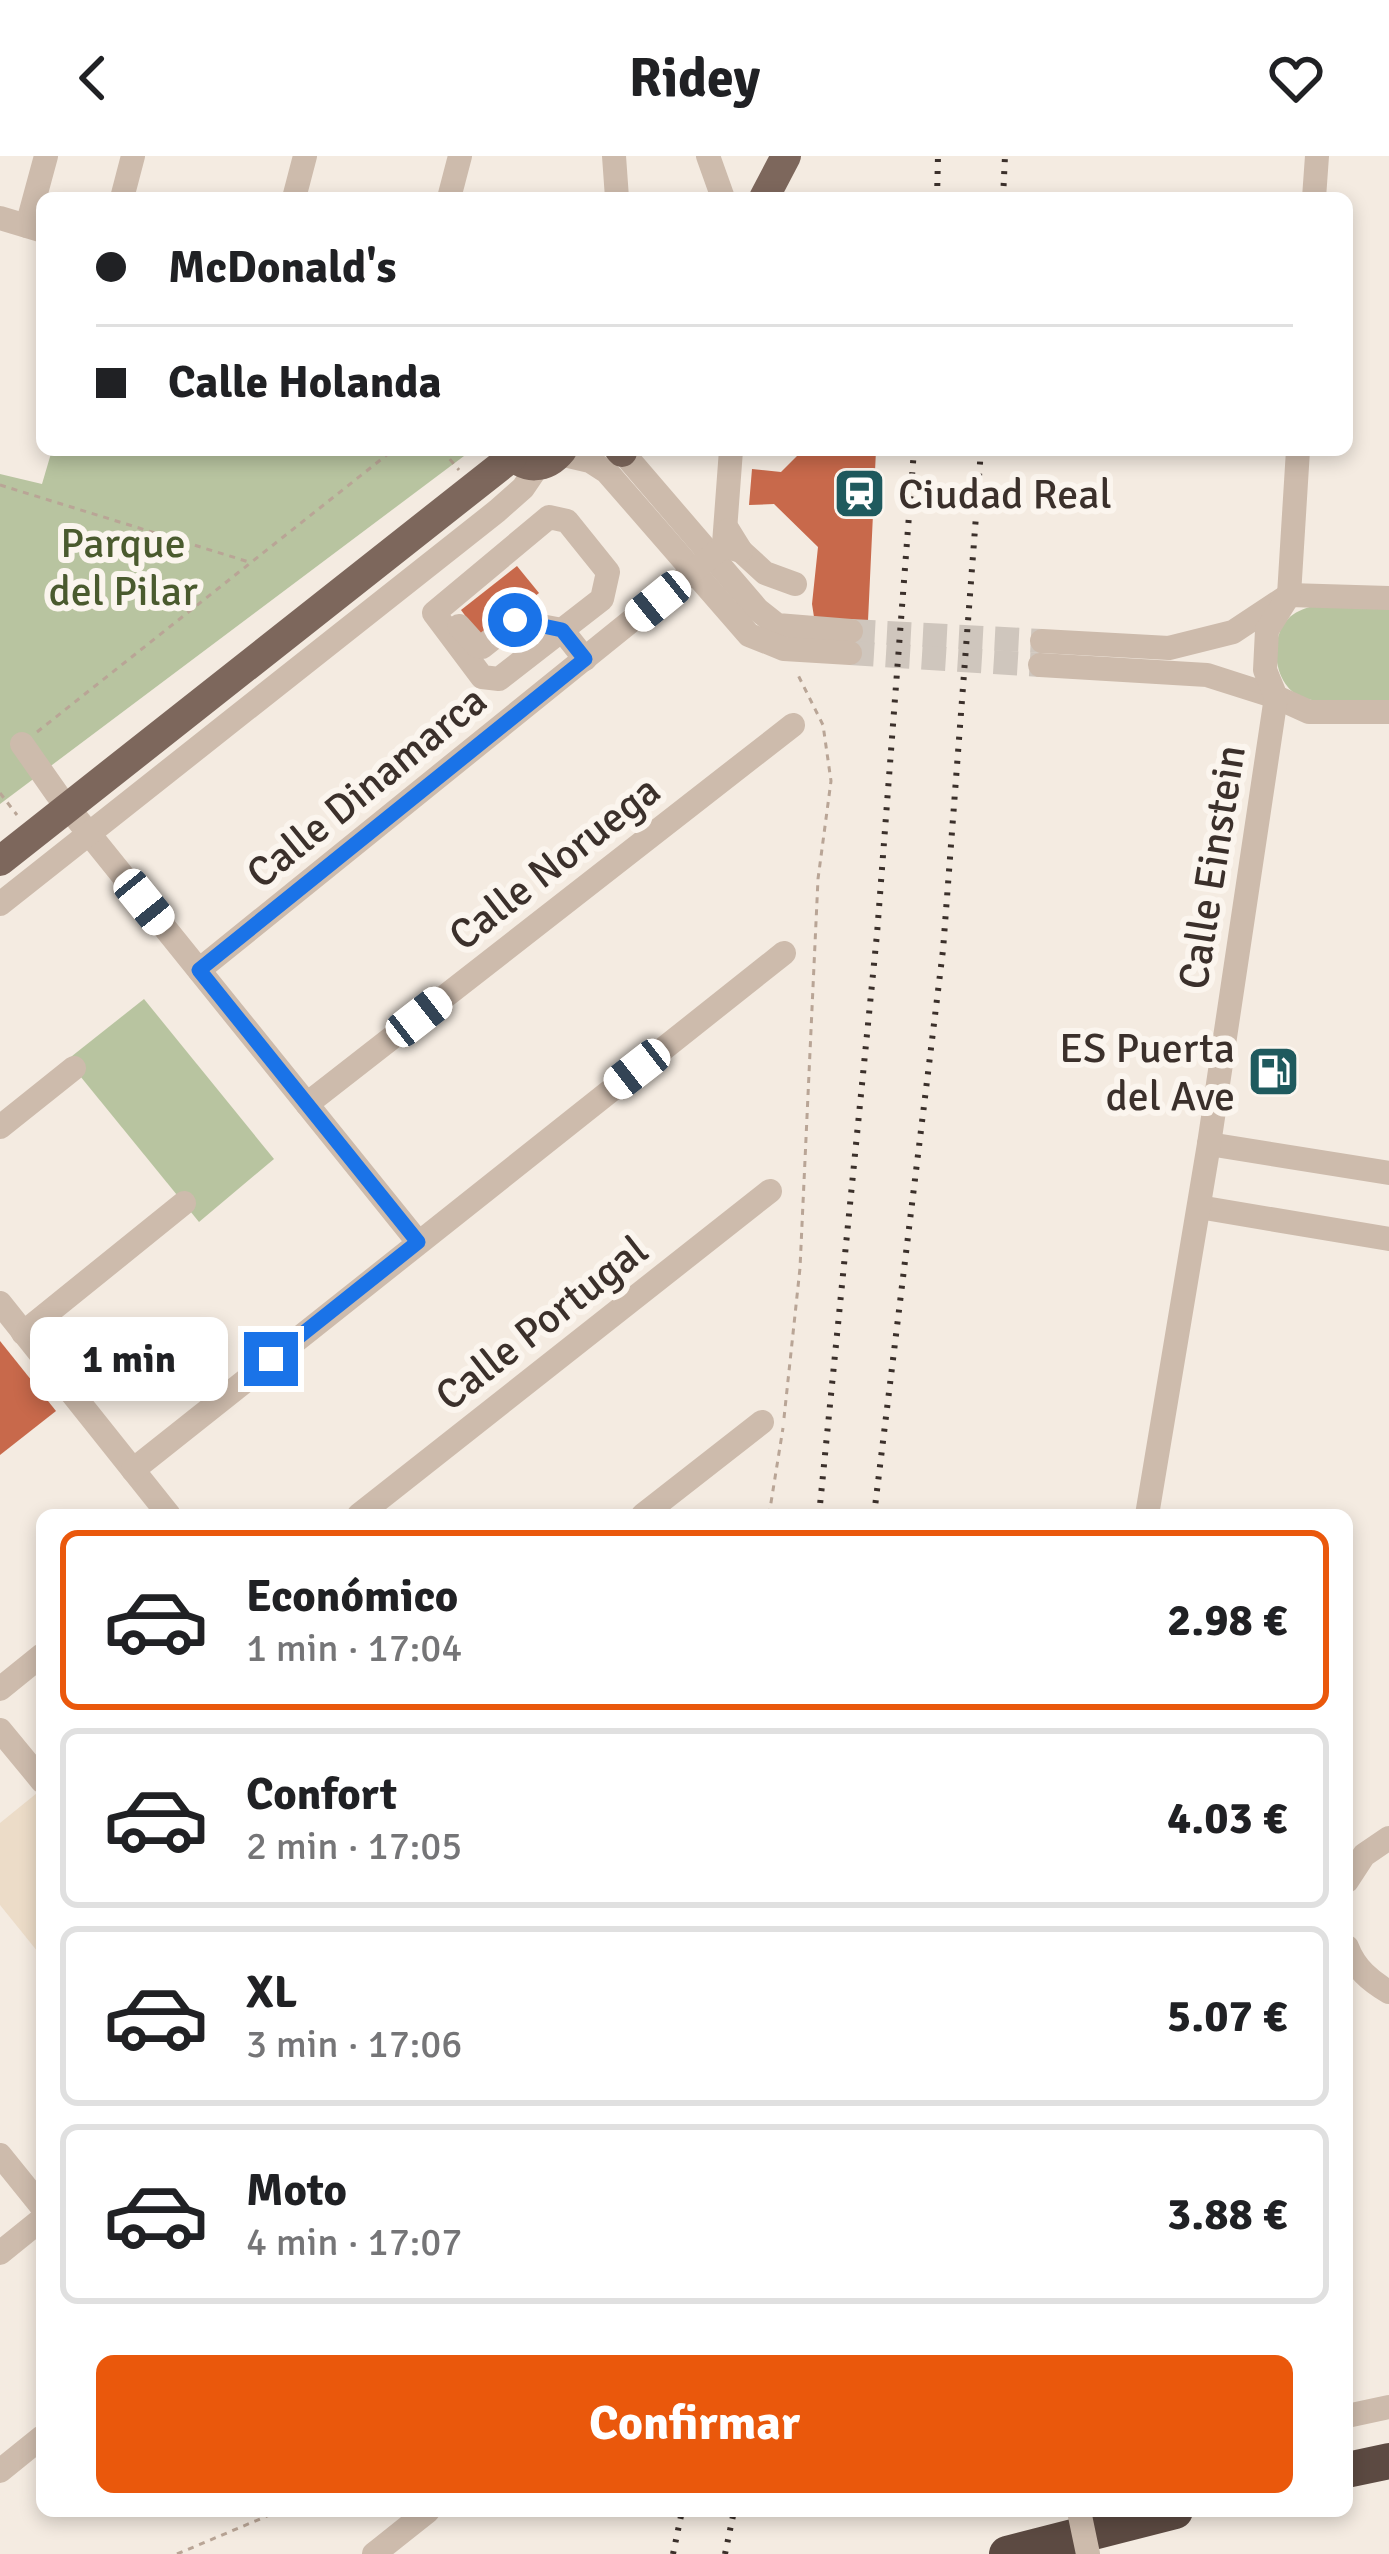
<!DOCTYPE html>
<html lang="es">
<head>
<meta charset="utf-8">
<style>
	body { margin:0; font-family:Signika,sans-serif; background:#f6f6f6; color:#202124; height:100vh; display:flex; flex-direction:column; font-size:45px; white-space:nowrap }
	* { box-sizing:border-box; margin:0 }
	p { font-size:39px; color:#757577 }
	.icon { flex:none; width:66px; height:66px; fill:none; stroke:currentColor; stroke-width:2; stroke-linecap:round; stroke-linejoin:round }
	.map { position:relative; flex:1; overflow:hidden }
	.sheet { position:absolute; left:36px; top:1353px; width:1317px; height:1008px; display:flex; flex-direction:column; background:#fff; border-radius:18px; box-shadow:0 6px 18px #0003 }
	.sheet>* { flex:none }
	.hud { position:absolute; left:36px; top:36px; width:1317px; height:264px; border-radius:18px; box-shadow:0 6px 18px #0003; display:grid; align-content:center; height:264px; padding:0 60px; background:#fff }
	.end { position:absolute; width:54px; height:54px; margin:-27px; border:15px solid #1a73e8; background:#fff; box-shadow:0 0 0 6px #fff }
	.from { border-radius:50% }
	.bubble { position:absolute; height:84px; border-radius:18px; background:#fff; box-shadow:0 6px 18px #0003; font-size:39px; font-weight:700; line-height:84px; text-align:center }
	.car { position:absolute; width:36px; height:72px; margin:-36px -18px; border-radius:15px; box-shadow:0 0 9px 3px #0007; background:linear-gradient(#fff 24%,#345 0 40%,#fff 0 76%,#345 0 86%,#fff 0) }
	.hud b { display:flex; align-items:center; gap:42px; height:114px; font-size:45px }
	.hud b+b { border-top:3px solid #e0e0e0 }
	.hud i { width:30px; height:30px; background:#202124 }
	ul { padding:21px 0 0; list-style:none }
	li { display:flex; align-items:center; gap:36px; height:180px; margin:0 24px 18px; padding:0 36px; border:6px solid #e0e0e0; border-radius:18px }
	li div { flex:1 }
	li b { display:block; font-size:45px }
	li em { font-style:normal; font-weight:700 }
	li.selected { border-color:#ea580c }
	li>.icon { width:108px; height:108px; stroke-width:1.5 }
	.primary-button { display:flex; gap:24px; margin-top:auto; padding:24px 60px }
	.primary-button a { flex:1; height:138px; border-radius:18px; background:#ea580c; color:#fff; font-size:48px; font-weight:700; line-height:138px; text-align:center }
	header { display:flex; justify-content:space-between; align-items:center; height:156px; padding:0 60px; background:#fff; font-size:54px; font-weight:700 }
	.map>svg:first-child { display:block }
	.green { fill:#b8c4a0 }
	.plaza { fill:#ecdcc8 }
	.building { fill:#c8694b }
	.lines { fill:none; stroke-linecap:round; stroke-linejoin:round }
	.minor-tunnel { stroke:#cfc6bd; stroke-width:24; stroke-dasharray:24 12; stroke-linecap:butt }
	.path { stroke:#b9a596; stroke-width:3; stroke-dasharray:6 6; stroke-linecap:butt }
	.minor { stroke:#cdbbac; stroke-width:24 }
	.major { stroke:#7d675c; stroke-width:30 }
	.highway { stroke:#5c4a42; stroke-width:36 }
	.rail { stroke:#3b302b; stroke-width:6; stroke-dasharray:3 9; stroke-linecap:butt }
	.minor-bridge { stroke:#cdbbac; stroke-width:24 }
	.route { stroke:#1a73e8; stroke-width:15 }
	.labels { text-anchor:middle; stroke-width:12; stroke-linejoin:round; paint-order:stroke }
	.poi-label { font-size:42px; fill:#3b302b; stroke:#fbf5ee; text-anchor:start }
	.park-label { font-size:42px; fill:#4a5a2e; stroke:#fbf5ee }
	.street-label { font-size:42px; fill:#3b302b; stroke:#fbf5ee }
</style>
</head>
<body>
<header><svg class="icon" aria-label="back" viewBox="0 0 24 24"><path d="M15 5l-7 7 7 7"/></svg>Ridey<svg class="icon" aria-label="heart" viewBox="0 0 24 24"><path d="M12 20l-8-8c-3-5 5-10 8-4 3-6 11-1 8 4z"/></svg></header>
<div class="map">
<svg width="1389" height="2398" viewBox="0 0 1389 2398">
	<rect width="100%" height="100%" fill="#f4ebe1"/>
	<g class="green">
		<path d="M52,294h420l-472,354v-330l42,10z"/>
		<path d="M1312,450l77,2v93c-26,0 -59,5 -85,-3 -29,-9 -37,-57 -16,-79 6,-7 16,-10 24,-13z"/>
		<path d="M144,843l130,160 -75,63 -132,-162z"/>
	</g>
	<path class="plaza" d="M42,1633v168l-42,-52v-82z"/>
	<g class="building">
		<path d="M803,294h73l-8,171 -54,-4 -2,-13 6,-57 -44,-43 -25,1 3,-36 29,3z"/>
		<path d="M517,410l22,27 -58,44 -20,-27z"/>
		<path d="M0,1185l56,70 -56,44z"/>
	</g>
	<g class="lines">
		<g class="minor-tunnel">
			<path d="M851,475l191,10"/>
			<path d="M850,497l190,12"/>
		</g>
		<g class="path">
			<path d="M680,42h7"/>
			<path d="M442,294l17,20"/>
			<path d="M0,329l249,77"/>
			<path d="M37,576l356,-282"/>
			<path d="M0,637l17,22"/>
			<path d="M784,1262l16,-150 18,-389 13,-98 -8,-56 -25,-50"/>
			<path d="M769,1359l14,-87"/>
			<path d="M177,2398l102,-43"/>
		</g>
		<g class="minor">
			<path d="M614,0l3,42"/>
			<path d="M708,0l15,42"/>
			<path d="M122,42l11,-42"/>
			<path d="M294,42l11,-42"/>
			<path d="M449,42l11,-42"/>
			<path d="M1314,42l3,-42"/>
			<path d="M0,62l40,12"/>
			<path d="M27,70l19,-70"/>
			<path d="M616,294l9,5 133,155 19,15 74,6"/>
			<path d="M560,298l30,7 17,11 142,163 35,14 66,4"/>
			<path d="M549,361l18,4 41,51 -6,27 -103,80 -17,-2 -48,-64z"/>
			<path d="M724,388l7,-94"/>
			<path d="M741,395l24,22 30,11"/>
			<path d="M459,470l18,20 5,1 33,-26 47,9 23,29"/>
			<path d="M1042,485l127,7 64,-16 56,-37 100,3"/>
			<path d="M1040,509l167,10 69,22 33,15h80"/>
			<path d="M22,588l35,50 361,448"/>
			<path d="M0,748l497,-393 26,-23 15,-22"/>
			<path d="M199,814l525,-424 17,5 -13,-21"/>
			<path d="M307,948l486,-379"/>
			<path d="M0,971l74,-59"/>
			<path d="M1209,988l180,29"/>
			<path d="M1199,1051l190,32"/>
			<path d="M0,1147l169,212"/>
			<path d="M23,1177l161,-130"/>
			<path d="M133,1314l651,-517"/>
			<path d="M359,1359l411,-324"/>
			<path d="M643,1359l119,-93"/>
			<path d="M1147,1359l62,-371 67,-447 -11,-27 2,-40 22,-35 9,-145"/>
			<path d="M0,1533l42,-34"/>
			<path d="M0,1574l42,51"/>
			<path d="M1347,1725l17,-26 25,-17"/>
			<path d="M1347,1791c8,21 23,34 42,45"/>
			<path d="M0,1999l42,52"/>
			<path d="M0,2097l42,-34"/>
			<path d="M1347,2260l42,-9"/>
			<path d="M0,2315l42,-34"/>
			<path d="M374,2398l54,-43"/>
		</g>
		<g class="major">
			<path d="M764,42l22,-42"/>
			<path d="M509,294c14,22 38,19 53,0"/>
			<path d="M620,294l2,2"/>
			<path d="M0,705l512,-404"/>
		</g>
		<g class="highway">
			<path d="M1347,2314l42,-9"/>
			<path d="M1007,2398l168,-43"/>
		</g>
		<g class="rail">
			<path d="M937,42l1,-42"/>
			<path d="M1003,42l2,-42"/>
			<path d="M819,1359l58,-581 37,-484"/>
			<path d="M874,1359l69,-565 38,-500"/>
			<path d="M673,2398l9,-43"/>
			<path d="M725,2398l9,-43"/>
		</g>
		<path class="minor-bridge" d="M1079,2355l9,43"/>
	</g>
	<g class="lines">
		<path class="route" d="M271,1203l147,-117 -219,-272 386,-311 -23,-29 -47,-10"/>
	</g>
	<defs>
		<symbol id="station-square" viewBox="-11 -11 22 22"><rect x="-9" y="-9" width="18" height="18" rx="4" fill="#1f5a5e" stroke="#fbf5ee"/><path d="M-3-6H3Q5-6 5-4V2Q5 4 3 4L4.5 6H3L1.5 4h-3L-3 6H-4.5L-3 4Q-5 4-5 2V-4Q-5-6-3-6ZM-3.5-4v3h7v-3ZM-3.5 1v1.5H-2V1ZM2 1v1.5H3.5V1Z" fill="#fff"/></symbol>
		<symbol id="fuel-square" viewBox="-11 -11 22 22"><rect x="-9" y="-9" width="18" height="18" rx="4" fill="#1f5a5e" stroke="#fbf5ee"/><path d="M-5.5-6h7V0h2V4h1.3V-2.5L3-4.5l.8-.8L6-3V5H2.5V1h-1V6h-7ZM-4.2-4.7v3.2H.2V-4.7Z" fill="#fff"/></symbol>
	</defs>
	<g fill-rule="evenodd">
		<use href="#station-square" x="830" y="308" width="59" height="59"/>
		<use href="#fuel-square" x="1244" y="886" width="59" height="59"/>
	</g>
	<g class="labels">
		<g class="poi-label">
			<text x="898" y="352">Ciudad Real</text>
			<text x="1235" y="906" text-anchor="end">ES Puerta<tspan x="1235" dy="48">del Ave</tspan></text>
		</g>
		<g class="park-label">
			<text x="123" y="401">Parque<tspan x="123" dy="48">del Pilar</tspan></text>
		</g>
		<g class="street-label">
			<text transform="translate(366 630) rotate(-39)" y="15">Calle Dinamarca</text>
			<text transform="translate(554 706) rotate(-38)" y="15">Calle Noruega</text>
			<text transform="translate(1211 711) rotate(-81)" y="15">Calle Einstein</text>
			<text transform="translate(541 1166) rotate(-38)" y="15">Calle Portugal</text>
		</g>
	</g>
</svg>
<i class="end from" style="left:515px;top:464px"></i>
<i class="end" style="left:271px;top:1203px"></i>
<div class="bubble" style="left:30px;top:1161px;width:198px">1 min</div>
<i class="car" style="left:658px;top:445px;rotate:231deg"></i>
<i class="car" style="left:144px;top:746px;rotate:141deg"></i>
<i class="car" style="left:419px;top:861px;rotate:52deg"></i>
<i class="car" style="left:637px;top:913px;rotate:232deg"></i>
<div class="hud">
<b><i class="from"></i>McDonald's</b>
<b><i></i>Calle Holanda</b>
</div>
<section class="sheet">
<ul>
<li class="selected"><svg class="icon" aria-label="car" viewBox="0 0 24 24"><path d="M5 17H2v-5l4-1 3-4h7l3 4 3 1v5h-3M9 17h6M6 11h13"/><circle cx="7" cy="17" r="2"/><circle cx="17" cy="17" r="2"/></svg><div><b>Económico</b><p>1 min · 17:04</p></div><em>2.98 €</em></li>
<li><svg class="icon" aria-label="car" viewBox="0 0 24 24"><path d="M5 17H2v-5l4-1 3-4h7l3 4 3 1v5h-3M9 17h6M6 11h13"/><circle cx="7" cy="17" r="2"/><circle cx="17" cy="17" r="2"/></svg><div><b>Confort</b><p>2 min · 17:05</p></div><em>4.03 €</em></li>
<li><svg class="icon" aria-label="car" viewBox="0 0 24 24"><path d="M5 17H2v-5l4-1 3-4h7l3 4 3 1v5h-3M9 17h6M6 11h13"/><circle cx="7" cy="17" r="2"/><circle cx="17" cy="17" r="2"/></svg><div><b>XL</b><p>3 min · 17:06</p></div><em>5.07 €</em></li>
<li><svg class="icon" aria-label="car" viewBox="0 0 24 24"><path d="M5 17H2v-5l4-1 3-4h7l3 4 3 1v5h-3M9 17h6M6 11h13"/><circle cx="7" cy="17" r="2"/><circle cx="17" cy="17" r="2"/></svg><div><b>Moto</b><p>4 min · 17:07</p></div><em>3.88 €</em></li>
</ul>
<div class="primary-button"><a>Confirmar</a></div>
</section>
</div>
</body>
</html>
